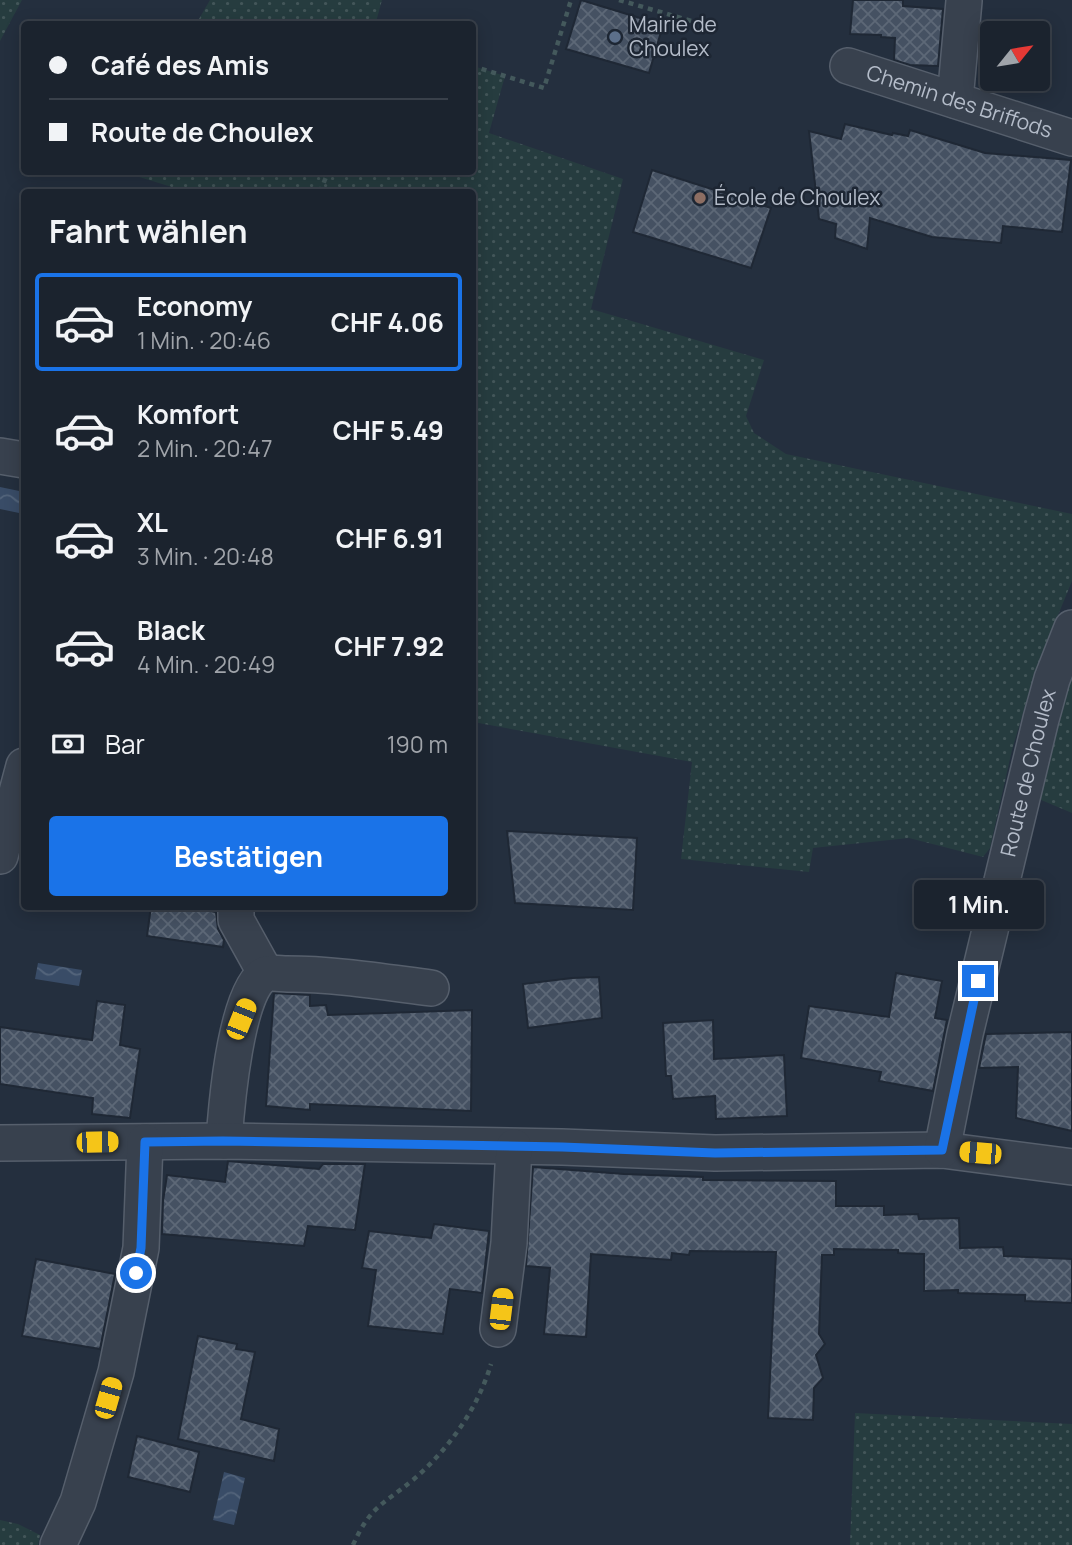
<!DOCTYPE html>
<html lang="de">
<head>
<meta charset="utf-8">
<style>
	body { margin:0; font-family:Manrope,sans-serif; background:#282f3a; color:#f1f3f6; height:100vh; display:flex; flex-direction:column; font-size:26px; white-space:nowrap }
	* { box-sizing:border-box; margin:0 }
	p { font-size:23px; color:#a0a4aa }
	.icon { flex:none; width:38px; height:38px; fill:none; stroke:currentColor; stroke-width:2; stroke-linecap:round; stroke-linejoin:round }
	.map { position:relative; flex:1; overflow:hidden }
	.panel { position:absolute; left:21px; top:189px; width:455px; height:721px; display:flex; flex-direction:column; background:#1b232e; border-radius:7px; box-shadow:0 4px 18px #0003,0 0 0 2px #39404a }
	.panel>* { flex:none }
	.banner { position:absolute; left:21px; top:21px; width:455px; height:154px; border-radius:7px; box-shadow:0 4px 18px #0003,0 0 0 2px #39404a; display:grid; align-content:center; height:154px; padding:0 28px; background:#1b232e }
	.needle { width:46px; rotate:60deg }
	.fabs { position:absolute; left:980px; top:21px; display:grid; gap:14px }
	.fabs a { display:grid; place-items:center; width:70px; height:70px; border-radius:7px; background:#1b232e; box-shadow:0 4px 18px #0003,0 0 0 2px #39404a; font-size:35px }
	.end { position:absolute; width:32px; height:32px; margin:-16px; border:9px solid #1a73e8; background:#fff; box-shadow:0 0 0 4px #fff }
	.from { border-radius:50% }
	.bubble { position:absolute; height:49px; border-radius:7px; background:#1b232e; box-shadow:0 4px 18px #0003,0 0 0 2px #39404a; font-size:23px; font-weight:700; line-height:49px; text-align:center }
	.car { position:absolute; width:21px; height:42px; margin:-21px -10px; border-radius:9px; box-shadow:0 0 5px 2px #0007; background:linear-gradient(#f5c518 24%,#345 0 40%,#f5c518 0 76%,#345 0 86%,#f5c518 0) }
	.banner b { display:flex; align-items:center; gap:24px; height:66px; font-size:26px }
	.banner b+b { border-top:2px solid #39404a }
	.banner i { width:18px; height:18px; background:#f1f3f6 }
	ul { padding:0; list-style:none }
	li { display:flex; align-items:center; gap:21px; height:98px; margin:0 14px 10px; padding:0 14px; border:4px solid transparent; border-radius:7px }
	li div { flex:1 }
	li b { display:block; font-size:26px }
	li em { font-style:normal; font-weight:700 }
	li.on { border-color:#1a73e8 }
	li>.icon { width:63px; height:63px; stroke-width:1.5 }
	h2 { padding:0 28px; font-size:32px; line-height:84px }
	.pay { display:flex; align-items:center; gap:18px; height:77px; padding:0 28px; font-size:26px }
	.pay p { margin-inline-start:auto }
	.button { display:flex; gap:14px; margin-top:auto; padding:14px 28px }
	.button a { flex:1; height:80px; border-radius:7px; background:#1a73e8; color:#fff; font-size:28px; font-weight:700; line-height:80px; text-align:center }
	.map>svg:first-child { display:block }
	.grass { fill:url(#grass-dots) }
	.water { fill:url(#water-waves) }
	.building { fill:url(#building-cross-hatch); stroke:#1f2835; stroke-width:2 }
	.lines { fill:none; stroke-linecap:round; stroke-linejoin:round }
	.minor-casing { stroke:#565f6c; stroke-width:38 }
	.path { stroke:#44595c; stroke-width:4.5; stroke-dasharray:5 5; stroke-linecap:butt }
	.minor { stroke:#38414e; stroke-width:35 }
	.route { stroke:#1a73e8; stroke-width:9 }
	.service-dot { fill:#5c6f8a; stroke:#1d2633; stroke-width:2.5 }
	.education-dot { fill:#8d6e63; stroke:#1d2633; stroke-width:2.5 }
	.labels { text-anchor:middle; stroke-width:5; stroke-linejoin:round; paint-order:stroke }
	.poi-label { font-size:21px; fill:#b4bcc9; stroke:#1d2633; text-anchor:start }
	.street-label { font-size:21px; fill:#b4bcc9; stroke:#1d2633 }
</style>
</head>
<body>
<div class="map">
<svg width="1072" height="1545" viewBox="0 0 1072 1545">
	<defs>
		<pattern id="grass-dots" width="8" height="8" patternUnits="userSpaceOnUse" patternTransform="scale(1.75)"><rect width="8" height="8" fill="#263c3f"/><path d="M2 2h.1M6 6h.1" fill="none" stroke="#435659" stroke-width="1.8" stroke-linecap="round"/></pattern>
		<pattern id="water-waves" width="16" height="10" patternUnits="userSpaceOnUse" patternTransform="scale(1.75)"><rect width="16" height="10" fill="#394c67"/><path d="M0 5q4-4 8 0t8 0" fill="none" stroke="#53647b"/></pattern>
		<pattern id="building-cross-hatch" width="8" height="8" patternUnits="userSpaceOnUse" patternTransform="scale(1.75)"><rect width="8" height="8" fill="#455162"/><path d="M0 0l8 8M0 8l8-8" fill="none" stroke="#5d6877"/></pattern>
	</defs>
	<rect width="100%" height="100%" fill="#242f3e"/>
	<g class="grass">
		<path d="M0,0h22l-22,41z"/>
		<path d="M210,0h172l-6,22 1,2h-181z"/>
		<path d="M473,66l32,10 -16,57 134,46 -32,130 173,51 -18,56 8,17 32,21 286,60v67l-36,88 -24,81 -22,98 -7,9 -74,-19 -96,10 -4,24 -128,-13 11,-97 -219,-40 -1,-530h-284l-65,-20h349z"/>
		<path d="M1072,665v148l-38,-16z"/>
		<path d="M855,1413l217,11v121h-222z"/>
		<path d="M0,1520l18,4 22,11 -2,10h-38z"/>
	</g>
	<g class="water">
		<path d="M0,487l24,5v22l-24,-5z"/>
		<path d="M38,963l44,7 -3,16 -44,-7z"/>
		<path d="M224,1472l21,6 -11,47 -21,-5z"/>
	</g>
	<g class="building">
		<path d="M581,0l82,25 -14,48 -83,-24z"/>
		<path d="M853,0h50v6l40,3 -5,57 -28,-1 -16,-5 1,-22 -14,-1v-2l-31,-1z"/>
		<path d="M845,124l47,11 1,-2 15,3 2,-6 75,23 86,7 -9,72 -59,-6 -2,17 -69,-6 -62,-19 -3,31 -32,-11 1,-14 -17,-5 -10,-88 32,8z"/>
		<path d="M652,170l119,38 -20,60 -118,-36z"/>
		<path d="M507,831l130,7 -4,72 -118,-7z"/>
		<path d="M151,906h29l36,6 2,17 6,11 -1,7 -76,-11z"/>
		<path d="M896,973l46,8 -7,37 12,2 -14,71 -54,-10 2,-9 -80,-14 8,-52 80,11z"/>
		<path d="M599,977l3,41 -74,10 -5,-44 49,-6z"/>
		<path d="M274,993l36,2v11l16,-1 2,10 144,-5 -1,101 -161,-7v6l-44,-4z"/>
		<path d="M97,1001l28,4 -5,40 20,4 -10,69 -38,-4 1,-16 -93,-14v-57l92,13z"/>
		<path d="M713,1020l1,39 70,-4 3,61 -71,3 -1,-23 -42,3 -2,-23h-5l-3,-53z"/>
		<path d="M1072,1032v99l-56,-13 2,-51 -39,1 7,-34z"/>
		<path d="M228,1161l91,8 4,-5h42l-10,66 -47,-4 -4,20 -142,-12 1,-33 4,-26 58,7z"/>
		<path d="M533,1167l91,7 79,3v3l133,1v25h48v9l34,-1 1,5 40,-1 1,30 43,-1 1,9 68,3v44l-47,-2v-6l-67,-2v-3l-34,1v-37l-26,-1v-3l-64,-1v6h-12l-3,79 6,10 -9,11 7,23 -9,10 -1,32 -45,-2 8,-166 -86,-1 -1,4 -17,-2 -1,7 -80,-6 -5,83 -42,-3 6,-66 -24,-2z"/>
		<path d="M434,1224l55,7 -7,62 -32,-4 -7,45 -75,-8 8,-56 -14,-2 7,-37 62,7z"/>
		<path d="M36,1259l79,15 -15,75 -78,-13z"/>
		<path d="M198,1336l39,8 -1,5 19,3 -14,67 38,10 -5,32 -96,-22z"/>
		<path d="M137,1436l62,16 -9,40 -62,-15z"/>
	</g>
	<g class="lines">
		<defs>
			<g id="minor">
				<path id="s1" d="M848,66l224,72"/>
				<path d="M955,100l9,-99"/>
				<path d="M0,456l24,4"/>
				<path d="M0,856l24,-90"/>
				<path d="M236,906v14l30,54"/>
				<path d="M224,1141c2,-29 12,-157 42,-167 6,-2 15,0 21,0 48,0 97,8 144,14"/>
				<path d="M0,1143l224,-2 338,6 153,6 227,-3 130,17"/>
				<path id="s2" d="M942,1150l23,-116 76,-315 11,-40 20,-51"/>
				<path d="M498,1329l11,-86 5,-96"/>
				<path d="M58,1545l20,-43 38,-130 25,-124 4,-106"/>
			</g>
		</defs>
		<use href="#minor" class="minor-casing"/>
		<g class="path">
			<path d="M619,0l76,22"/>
			<path d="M472,66l72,22 27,-88"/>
			<path d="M320,192l8,-20"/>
			<path d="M353,1545c18,-40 30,-40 61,-66 35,-30 64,-71 77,-115"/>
		</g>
		<use href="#minor" class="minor"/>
	</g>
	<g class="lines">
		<path class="route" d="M136,1273l5,-25 4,-106 78,-1 339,6 153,6 227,-3 36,-169"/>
	</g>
	<circle class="service-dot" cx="615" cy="37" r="7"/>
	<circle class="education-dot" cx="700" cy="198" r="7"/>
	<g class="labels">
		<g class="poi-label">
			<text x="629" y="32">Mairie de<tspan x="629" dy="24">Choulex</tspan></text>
			<text x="714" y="205">École de Choulex</text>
		</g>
		<g class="street-label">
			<text dy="7" stroke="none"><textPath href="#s1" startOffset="117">Chemin des Briffods</textPath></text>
			<text dy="7" stroke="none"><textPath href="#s2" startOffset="387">Route de Choulex</textPath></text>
		</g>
	</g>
</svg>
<div class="fabs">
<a><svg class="needle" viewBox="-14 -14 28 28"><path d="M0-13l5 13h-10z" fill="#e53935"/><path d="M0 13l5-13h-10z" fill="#a0a4aa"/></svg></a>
</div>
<i class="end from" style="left:136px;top:1273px"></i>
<i class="end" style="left:978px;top:981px"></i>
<div class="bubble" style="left:914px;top:880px;width:130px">1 Min.</div>
<i class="car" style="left:241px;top:1019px;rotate:22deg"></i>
<i class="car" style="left:97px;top:1142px;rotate:89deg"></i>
<i class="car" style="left:980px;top:1153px;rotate:275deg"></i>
<i class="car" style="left:501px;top:1309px;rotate:7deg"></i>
<i class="car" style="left:108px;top:1398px;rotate:16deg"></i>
<div class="banner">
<b><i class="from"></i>Café des Amis</b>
<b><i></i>Route de Choulex</b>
</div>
<section class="panel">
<h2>Fahrt wählen</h2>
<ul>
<li class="on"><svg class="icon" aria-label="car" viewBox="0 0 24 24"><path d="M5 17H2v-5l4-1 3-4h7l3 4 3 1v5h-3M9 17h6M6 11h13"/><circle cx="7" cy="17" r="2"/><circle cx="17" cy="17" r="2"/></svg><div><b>Economy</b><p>1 Min. · 20:46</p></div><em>CHF 4.06</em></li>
<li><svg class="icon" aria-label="car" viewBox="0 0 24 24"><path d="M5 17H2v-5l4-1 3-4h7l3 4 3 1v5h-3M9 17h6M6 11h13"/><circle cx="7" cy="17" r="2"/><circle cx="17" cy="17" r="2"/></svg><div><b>Komfort</b><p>2 Min. · 20:47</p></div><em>CHF 5.49</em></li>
<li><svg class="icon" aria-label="car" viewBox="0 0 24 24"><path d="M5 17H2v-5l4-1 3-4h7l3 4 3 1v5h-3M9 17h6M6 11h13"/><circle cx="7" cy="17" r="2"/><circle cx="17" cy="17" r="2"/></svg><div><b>XL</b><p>3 Min. · 20:48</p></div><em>CHF 6.91</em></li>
<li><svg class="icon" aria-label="car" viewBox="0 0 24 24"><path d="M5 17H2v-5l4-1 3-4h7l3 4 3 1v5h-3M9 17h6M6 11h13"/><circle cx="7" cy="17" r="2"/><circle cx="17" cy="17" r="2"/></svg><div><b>Black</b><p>4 Min. · 20:49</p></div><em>CHF 7.92</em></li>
</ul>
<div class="pay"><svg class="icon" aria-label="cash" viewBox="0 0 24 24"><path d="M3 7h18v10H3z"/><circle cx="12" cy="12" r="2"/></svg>Bar<p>190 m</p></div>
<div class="button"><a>Bestätigen</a></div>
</section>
</div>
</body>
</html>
